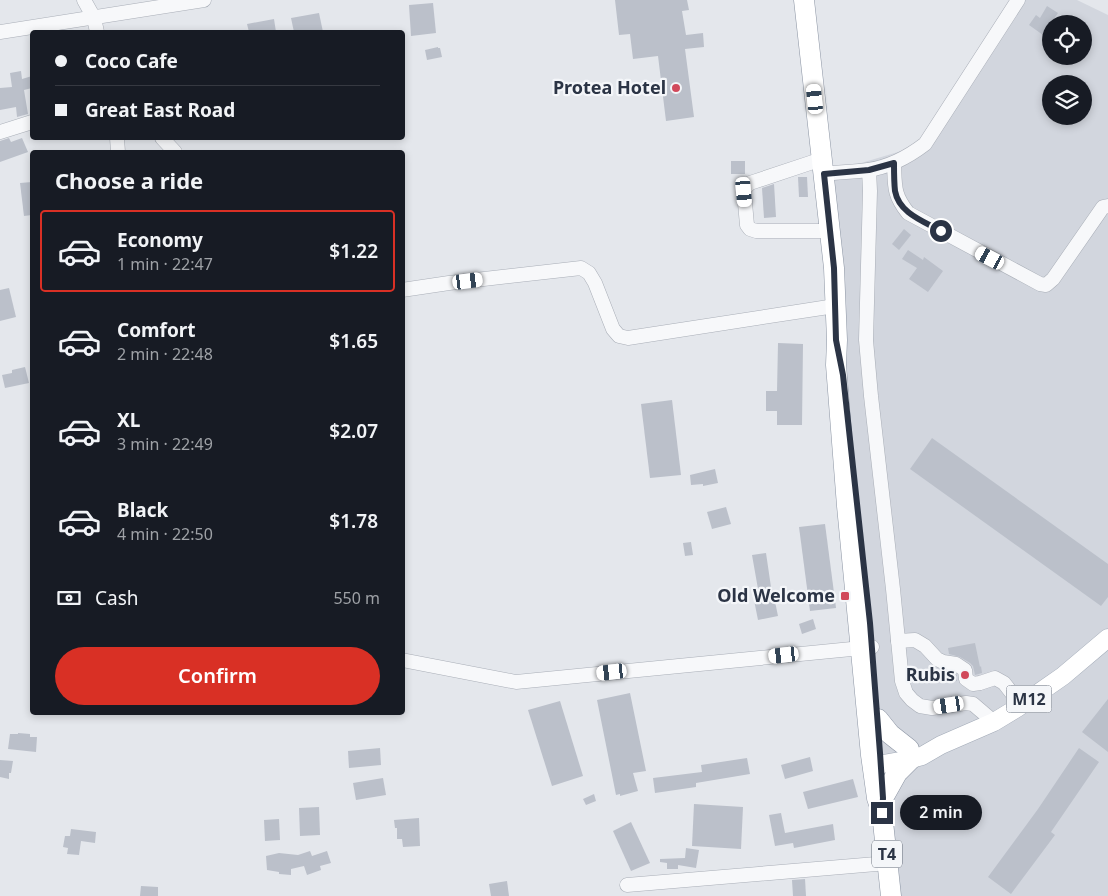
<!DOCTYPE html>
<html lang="en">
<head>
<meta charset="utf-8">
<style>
	body { margin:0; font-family:"Noto Sans",sans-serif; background:#20242c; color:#f1f3f6; height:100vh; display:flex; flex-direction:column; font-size:19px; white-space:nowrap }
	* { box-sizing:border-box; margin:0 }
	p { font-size:16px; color:#9ea1a6 }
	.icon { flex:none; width:28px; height:28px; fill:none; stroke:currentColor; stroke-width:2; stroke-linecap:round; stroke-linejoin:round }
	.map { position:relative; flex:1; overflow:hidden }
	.panel { position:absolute; left:30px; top:150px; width:375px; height:565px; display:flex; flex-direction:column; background:#171b24; border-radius:5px; box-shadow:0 2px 8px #0003 }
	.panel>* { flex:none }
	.banner { position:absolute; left:30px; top:30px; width:375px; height:110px; border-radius:5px; box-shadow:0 2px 8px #0003; display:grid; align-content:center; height:110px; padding:0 25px; background:#171b24 }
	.fabs { position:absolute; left:1042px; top:15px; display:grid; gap:10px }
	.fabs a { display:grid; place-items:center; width:50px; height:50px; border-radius:50%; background:#171b24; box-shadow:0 2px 8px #0003; font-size:25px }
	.end { position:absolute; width:22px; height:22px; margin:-11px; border:6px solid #2b3445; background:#fff; box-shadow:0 0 0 2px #fff }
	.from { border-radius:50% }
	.bubble { position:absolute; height:35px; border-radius:18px; background:#171b24; box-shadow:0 2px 8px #0003; font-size:16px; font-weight:600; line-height:35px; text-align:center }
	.car { position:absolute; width:15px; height:30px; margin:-15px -8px; border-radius:6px; box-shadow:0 0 4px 1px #0007; background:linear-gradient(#fff 24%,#345 0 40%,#fff 0 76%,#345 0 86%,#fff 0) }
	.banner b { display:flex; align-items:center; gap:18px; height:48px; font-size:19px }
	.banner b+b { border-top:1px solid #363941 }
	.banner i { width:12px; height:12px; background:#f1f3f6 }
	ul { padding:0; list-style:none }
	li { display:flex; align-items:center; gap:15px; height:82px; margin:0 10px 8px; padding:0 15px; border:2px solid transparent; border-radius:5px }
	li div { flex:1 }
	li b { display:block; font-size:19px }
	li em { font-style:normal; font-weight:600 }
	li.selected { border-color:#d93025 }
	li>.icon { width:45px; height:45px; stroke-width:1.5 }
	h2 { padding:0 25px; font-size:22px; line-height:60px }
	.pay { display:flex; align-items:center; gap:12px; height:55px; padding:0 25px; font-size:19px }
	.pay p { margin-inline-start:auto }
	.primary-button { display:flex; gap:10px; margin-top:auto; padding:10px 25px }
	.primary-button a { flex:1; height:58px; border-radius:30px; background:#d93025; color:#fff; font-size:20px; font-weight:600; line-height:58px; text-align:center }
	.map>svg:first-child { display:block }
	.built { fill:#d2d6de; fill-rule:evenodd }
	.building { fill:#bbc0ca }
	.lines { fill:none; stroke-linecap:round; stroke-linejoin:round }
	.minor-casing { stroke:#a9aeb7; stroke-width:15 }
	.major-casing { stroke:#a3abb8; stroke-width:19 }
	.highway-casing { stroke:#8b94a3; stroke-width:21 }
	.minor { stroke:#f7f8fa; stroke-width:14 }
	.major { stroke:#fff; stroke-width:18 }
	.highway { stroke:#fff; stroke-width:20 }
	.route { stroke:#2b3445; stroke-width:6 }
	.poi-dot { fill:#d1495b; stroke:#f4f6f9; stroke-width:2 }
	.labels { text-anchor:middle; stroke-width:4.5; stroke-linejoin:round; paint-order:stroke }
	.shield { fill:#f4f6f9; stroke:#676e7b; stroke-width:1 }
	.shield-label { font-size:16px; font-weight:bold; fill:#2b3445 }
	.poi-label { font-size:18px; font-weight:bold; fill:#2b3445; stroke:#f4f6f9; text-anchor:end }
</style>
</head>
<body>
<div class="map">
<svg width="1108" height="896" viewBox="0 0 1108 896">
	<rect width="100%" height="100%" fill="#e4e7ec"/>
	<path class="built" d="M1018,0h59l31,15v881h-215l-69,-722 101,-30zM1051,24h33v32h-33zM1051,84h33v32h-33z"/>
	<g class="building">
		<path d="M615,0h72l2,10 -7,1 4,24 17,-2 1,14 -19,2 9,68 -28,4 -8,-65 -25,3 -3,-25 -11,1z"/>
		<path d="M433,3l3,30 -25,3 -2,-31z"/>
		<path d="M1047,6l11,7 -15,22 -14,-10 7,-10 4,3z"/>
		<path d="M319,13l4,19h-29l-3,-14z"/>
		<path d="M274,19l2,13h-27l-2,-8z"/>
		<path d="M438,47v1h2l2,9 -15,3 -2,-10z"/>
		<path d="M21,71l1,8 10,-3v12l-8,2 4,24 -11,3 -1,-10 -16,3v-22l12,-1 -2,-14z"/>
		<path d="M9,138l2,4 11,-4 6,14 -28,10v-21z"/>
		<rect x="731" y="161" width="14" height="13"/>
		<path d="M798,177h9l1,20h-9z"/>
		<path d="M32,182v33l-8,1 -4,-33z"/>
		<path d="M774,184l2,33 -12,1 -2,-30z"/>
		<path d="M904,229l7,6 -12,15 -7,-6z"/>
		<path d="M908,250l15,10 1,-3 19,14 -15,21 -19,-13 8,-11 -15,-9z"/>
		<path d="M9,288l7,29 -16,4v-31z"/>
		<path d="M778,343l25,1 -1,81h-25v-14h-11v-20h11z"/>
		<path d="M25,367l4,16 -24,5 -3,-13 10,-2v-3z"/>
		<path d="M672,400l9,75 -31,3 -9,-74z"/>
		<path d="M932,438l176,126v33l-7,9 -191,-137z"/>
		<path d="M715,469l3,14 -15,3v-2l-12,1 -1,-10z"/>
		<path d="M726,507l5,17 -19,5 -5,-17z"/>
		<path d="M825,524l11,84 -26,3 -11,-84z"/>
		<path d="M691,542l2,13 -8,1 -2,-13z"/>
		<path d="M766,553l5,34h1l6,29 -20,4 -6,-30 6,-1 -6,-34z"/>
		<path d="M813,619l3,10 -14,5 -3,-10z"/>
		<path d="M975,643l5,24 1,-1 1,7 -7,2 -2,-9 -3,-3 -10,-6 -11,-3 -1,-6z"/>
		<path d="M953,672l4,3v6l-7,1 -2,-9z"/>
		<path d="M630,693l16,78 -13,2 5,18 -18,5v-2l-4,1 -19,-95z"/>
		<path d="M1108,699v53l-26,-20z"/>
		<path d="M560,701l23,75 -31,10 -24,-76z"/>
		<path d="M18,733l12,1v3h7l-1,15 -28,-3 2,-15h8z"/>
		<path d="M380,748l1,17 -32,3 -1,-17z"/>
		<path d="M1079,748l20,14 -48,70 4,3 -44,59 -23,-17 50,-68z"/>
		<path d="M810,757l3,14 -28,8 -4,-14z"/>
		<path d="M747,758l3,16 -54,9v4l-41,6 -2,-15 49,-6 -1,-7z"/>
		<path d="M0,760l13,1 -2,12h-2v6l-9,-2z"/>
		<path d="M383,778l3,17 -30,5 -3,-17z"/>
		<path d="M853,779l5,18 -50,12 -5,-17z"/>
		<path d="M594,794l2,7 -10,4 -3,-6z"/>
		<path d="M694,804l49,3 -2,42 -49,-3z"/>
		<path d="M319,807l1,28 -20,1 -1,-28z"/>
		<path d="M781,813l4,20 48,-9 2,16 -41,8 -1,-5 -18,3 -6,-31z"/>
		<path d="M419,818l1,28 -17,1 -1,-8h-5v-11h-2l-1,-8z"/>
		<path d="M279,819l1,21 -15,1 -1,-21z"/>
		<path d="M631,822l19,41 -19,8 -18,-40z"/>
		<path d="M71,829l25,3 -1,11 -14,-2 -2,14 -12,-1 1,-6 -5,-1 2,-11h5z"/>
		<path d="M686,848l13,2 -3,18 -18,-3v4h-11v-6l-7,-1v-3l25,-1z"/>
		<path d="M310,851l2,5 15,-5 4,12 -11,3 1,4 -14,5 -3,-9 -13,3v6l-12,-1v-2l-12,-2 -1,-14 13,-3 19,2z"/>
		<path d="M805,879l1,17h-13l-1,-16z"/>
		<path d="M507,881l2,15h-18l-2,-12z"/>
		<path d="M141,886l17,1v9h-18z"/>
	</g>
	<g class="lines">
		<defs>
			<g id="minor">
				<path d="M84,0l10,18 3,14"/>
				<path d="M0,32l204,-32"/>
				<path d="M0,132l32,-10"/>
				<path d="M117,138l1,14"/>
				<path d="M162,138l13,14"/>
				<path d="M822,159l-72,24 -5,5 -1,4 3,33 3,4 6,2h73"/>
				<path d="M894,163c1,23 -1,31 14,50l132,71 6,1 7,-6 50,-72 5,-1"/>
				<path d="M869,170l1,21 -4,149 5,56 22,193 9,92 4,12 6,7 8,6 12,2 34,-5 7,1 21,18"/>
				<path d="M824,174c15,-2 30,-2 44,-4 21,-3 40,-13 57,-26l93,-144"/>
				<path d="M402,290l47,-7 132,-15 8,5 6,10 18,46 6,7 9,2 207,-32"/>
				<path d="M898,641l17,-1 10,6 12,13 6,3 13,2 9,6 1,9 7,5 7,-1 15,-5 9,5 17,22"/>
				<path d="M402,660l114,22 356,-35"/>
				<path d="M627,885l261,-22"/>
			</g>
			<path id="major" d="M872,766l39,-7 11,-3 19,-11 53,-23 23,-14 46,-32 45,-38"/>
			<g id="highway">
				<path d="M804,0l30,268 3,72 -1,25 11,141 24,249 6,43 5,15"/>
				<path d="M878,719l12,15 19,15"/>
				<path d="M883,798l14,-25 14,-14"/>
				<path d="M883,799l-1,14 9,83"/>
			</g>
		</defs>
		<use href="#minor" class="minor-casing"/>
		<use href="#major" class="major-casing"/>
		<use href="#highway" class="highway-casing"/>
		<use href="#minor" class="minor"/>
		<use href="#major" class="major"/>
		<use href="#highway" class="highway"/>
	</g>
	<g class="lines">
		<path class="route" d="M882,813l1,-15 -3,-45 -10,-130 -27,-248 -7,-35 -2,-72 -10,-94 45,-4 25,-7c0,9 0,19 1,28 4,22 28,30 46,40"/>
	</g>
	<g class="poi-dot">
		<circle cx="676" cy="88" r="5"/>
		<rect x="840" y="591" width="10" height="10" rx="2.5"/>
		<circle cx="965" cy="675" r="5"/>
	</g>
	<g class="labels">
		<g class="shield">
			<rect x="1006.5" y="685.5" width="45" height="27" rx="4"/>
			<rect x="872" y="840.5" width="30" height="27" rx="4"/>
		</g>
		<g class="shield-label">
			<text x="1029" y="705">M12</text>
			<text x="887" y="860">T4</text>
		</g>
		<g class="poi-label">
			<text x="666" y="94">Protea Hotel</text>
			<text x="835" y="602">Old Welcome</text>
			<text x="955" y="681">Rubis</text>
		</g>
	</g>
</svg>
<div class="fabs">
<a><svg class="icon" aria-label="locate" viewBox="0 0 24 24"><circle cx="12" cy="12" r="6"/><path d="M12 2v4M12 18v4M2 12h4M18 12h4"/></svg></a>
<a><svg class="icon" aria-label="layers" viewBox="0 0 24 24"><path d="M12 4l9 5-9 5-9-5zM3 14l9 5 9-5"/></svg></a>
</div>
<i class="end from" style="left:941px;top:231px"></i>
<i class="end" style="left:882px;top:813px"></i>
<div class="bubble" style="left:900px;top:795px;width:82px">2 min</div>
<i class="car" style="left:815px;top:99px;rotate:354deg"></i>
<i class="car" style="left:744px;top:192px;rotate:175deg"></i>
<i class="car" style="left:990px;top:258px;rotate:298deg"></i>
<i class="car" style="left:468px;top:281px;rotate:83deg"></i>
<i class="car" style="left:784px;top:655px;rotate:264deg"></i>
<i class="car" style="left:612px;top:672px;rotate:264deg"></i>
<i class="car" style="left:949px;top:705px;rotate:261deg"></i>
<div class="banner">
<b><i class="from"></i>Coco Cafe</b>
<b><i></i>Great East Road</b>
</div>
<section class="panel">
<h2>Choose a ride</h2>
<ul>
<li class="selected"><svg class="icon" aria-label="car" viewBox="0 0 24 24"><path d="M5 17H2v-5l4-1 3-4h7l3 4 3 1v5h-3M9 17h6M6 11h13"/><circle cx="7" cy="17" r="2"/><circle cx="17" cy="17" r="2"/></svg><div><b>Economy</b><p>1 min · 22:47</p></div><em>$1.22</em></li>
<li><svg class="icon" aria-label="car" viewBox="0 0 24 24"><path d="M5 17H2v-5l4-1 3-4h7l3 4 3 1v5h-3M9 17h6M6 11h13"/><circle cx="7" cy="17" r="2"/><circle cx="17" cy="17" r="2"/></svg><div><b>Comfort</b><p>2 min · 22:48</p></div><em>$1.65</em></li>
<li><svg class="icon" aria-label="car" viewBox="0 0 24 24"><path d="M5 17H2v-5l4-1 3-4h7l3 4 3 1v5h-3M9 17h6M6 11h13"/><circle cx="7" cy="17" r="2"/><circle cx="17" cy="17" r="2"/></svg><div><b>XL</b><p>3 min · 22:49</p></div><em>$2.07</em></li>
<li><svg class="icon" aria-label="car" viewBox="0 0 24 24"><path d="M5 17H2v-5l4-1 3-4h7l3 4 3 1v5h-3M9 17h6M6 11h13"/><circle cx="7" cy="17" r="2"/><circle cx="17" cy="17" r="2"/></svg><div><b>Black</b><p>4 min · 22:50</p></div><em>$1.78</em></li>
</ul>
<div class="pay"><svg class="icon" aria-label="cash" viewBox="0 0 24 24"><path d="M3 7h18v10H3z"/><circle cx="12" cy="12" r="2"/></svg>Cash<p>550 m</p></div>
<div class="primary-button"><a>Confirm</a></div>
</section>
</div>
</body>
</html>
